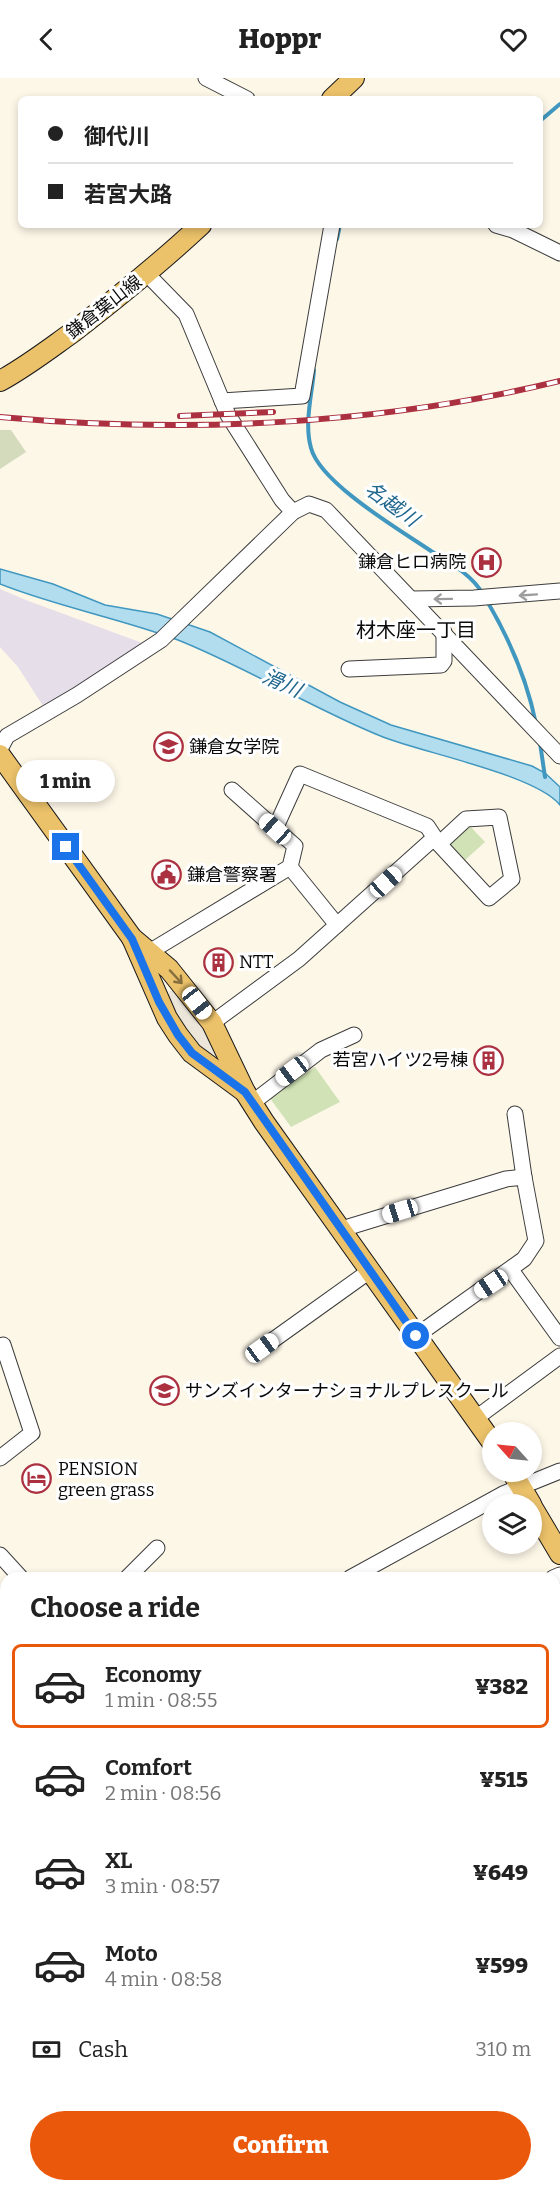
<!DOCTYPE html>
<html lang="en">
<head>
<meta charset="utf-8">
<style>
	body { margin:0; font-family:Bitter,"Noto Sans JP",serif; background:#f6f6f6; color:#222; height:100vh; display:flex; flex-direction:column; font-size:22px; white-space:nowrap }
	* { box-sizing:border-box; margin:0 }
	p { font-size:20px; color:#767676 }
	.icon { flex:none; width:33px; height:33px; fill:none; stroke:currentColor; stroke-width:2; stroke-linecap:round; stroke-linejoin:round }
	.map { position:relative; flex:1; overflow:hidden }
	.details { position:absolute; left:0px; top:1494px; width:561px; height:620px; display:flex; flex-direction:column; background:#fff; border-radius:18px 18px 0 0; box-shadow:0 3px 9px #0003 }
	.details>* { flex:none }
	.hud { position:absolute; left:18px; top:18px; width:525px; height:132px; border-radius:9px; box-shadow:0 3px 9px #0003; display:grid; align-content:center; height:132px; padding:0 30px; background:#fff }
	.needle { width:39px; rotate:297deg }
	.fabs { position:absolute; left:482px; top:1344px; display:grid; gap:12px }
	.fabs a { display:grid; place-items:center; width:60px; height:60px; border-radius:50%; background:#fff; box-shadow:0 3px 9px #0003; font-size:30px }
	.end { position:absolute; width:27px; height:27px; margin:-14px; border:8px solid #1a73e8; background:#fff; box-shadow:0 0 0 3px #fff }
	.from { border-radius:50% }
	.bubble { position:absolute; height:42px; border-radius:21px; background:#fff; box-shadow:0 3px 9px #0003; font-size:20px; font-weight:800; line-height:42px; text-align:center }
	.car { position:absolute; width:18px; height:36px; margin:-18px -9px; border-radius:8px; box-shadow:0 0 4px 2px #0007; background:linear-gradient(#fff 24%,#345 0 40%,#fff 0 76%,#345 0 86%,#fff 0) }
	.hud b { display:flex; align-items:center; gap:21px; height:57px; font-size:22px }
	.hud b+b { border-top:2px solid #e0e0e0 }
	.hud i { width:15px; height:15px; background:#222 }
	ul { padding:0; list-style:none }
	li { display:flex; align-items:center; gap:18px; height:84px; margin:0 12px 9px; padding:0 18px; border:3px solid transparent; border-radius:9px }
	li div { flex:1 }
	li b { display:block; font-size:22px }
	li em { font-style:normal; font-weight:800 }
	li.current { border-color:#ea580c }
	li>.icon { width:54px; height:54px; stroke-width:1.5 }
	h2 { padding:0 30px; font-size:27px; line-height:72px }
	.pay { display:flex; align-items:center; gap:15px; height:66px; padding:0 30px; font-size:22px }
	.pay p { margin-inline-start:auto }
	.cta { display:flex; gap:12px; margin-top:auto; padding:12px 30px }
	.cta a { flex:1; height:69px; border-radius:36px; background:#ea580c; color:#fff; font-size:24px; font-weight:800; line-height:69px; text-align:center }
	header { display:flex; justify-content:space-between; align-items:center; height:78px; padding:0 30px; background:#fff; font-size:27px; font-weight:800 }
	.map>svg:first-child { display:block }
	.industrial { fill:#e6dee8 }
	.green { fill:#d1e3b6 }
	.cemetery { fill:#d4dbbd }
	.plaza { fill:#ebe5da }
	.water { fill:#b2ddef; stroke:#4097bf; stroke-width:1.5 }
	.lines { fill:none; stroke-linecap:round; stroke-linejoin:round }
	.stream { stroke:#4097bf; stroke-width:4 }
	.minor-casing { stroke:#3d3d3d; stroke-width:17 }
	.major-casing { stroke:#1b1b1b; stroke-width:22 }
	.highway-casing { stroke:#1b1b1b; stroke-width:25 }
	.minor { stroke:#fff; stroke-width:15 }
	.major { stroke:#ebc16a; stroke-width:20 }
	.highway { stroke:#e6915d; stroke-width:22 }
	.rail-casing { stroke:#ab3040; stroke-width:6 }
	.rail { stroke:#fff; stroke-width:4; stroke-dasharray:11; stroke-linecap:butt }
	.oneway { stroke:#9d9d9d }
	.oneway2 { stroke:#866f3f }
	.route { stroke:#1a73e8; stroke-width:8 }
	.labels { text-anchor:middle; stroke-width:6; stroke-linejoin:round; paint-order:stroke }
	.street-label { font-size:18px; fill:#0a0a0a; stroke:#fff }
	.poi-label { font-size:18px; fill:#0a0a0a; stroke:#fff; text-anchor:start }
	.water-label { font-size:20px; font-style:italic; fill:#21678e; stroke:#fff }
	.neighbourhood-label { font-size:20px; fill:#0a0a0a; stroke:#fff }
</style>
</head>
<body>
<header><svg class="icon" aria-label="back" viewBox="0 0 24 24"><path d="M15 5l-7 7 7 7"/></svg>Hoppr<svg class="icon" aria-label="heart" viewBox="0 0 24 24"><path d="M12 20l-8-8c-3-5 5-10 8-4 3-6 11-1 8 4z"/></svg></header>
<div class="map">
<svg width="560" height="2113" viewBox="0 0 560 2113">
	<rect width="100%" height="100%" fill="#fdf7e8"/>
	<path class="industrial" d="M0,511l26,11 119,44 -102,62 -25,-39 -18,-20z"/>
	<g class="green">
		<path d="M468,746l17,18 -21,19 -16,-20z"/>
		<path d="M315,989l25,35 -49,25 -22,-30z"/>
		<path d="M555,1812l5,3v141l-5,8z"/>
		<path d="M338,2108h136l-3,5h-130z"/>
	</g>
	<path class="cemetery" d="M0,352h11l15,22 -26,17z"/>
	<path class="plaza" d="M176,912l25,25 20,40 -2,9 -25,-22 -12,-17 -15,-27 3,-7z"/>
	<path class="water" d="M0,491l53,15 52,21 52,9 53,18 130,70 51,23 141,41 13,7 15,14v18c-24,-30 -136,-52 -177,-68 -70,-28 -135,-69 -205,-97 -59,-22 -120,-33 -178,-56z"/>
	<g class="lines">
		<g class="stream">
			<path d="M540,43l20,-17"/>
			<path d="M337,161l3,-14"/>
			<path d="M314,292c-2,25 -10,53 -3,78 9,35 89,82 120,103 19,12 40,23 52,43"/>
			<path d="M487,523c23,39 40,78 49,123"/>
			<path d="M540,665l5,34"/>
		</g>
		<defs>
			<g id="minor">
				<path d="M206,0l41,21"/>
				<path d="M496,147l17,5 47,23"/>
				<path d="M147,196l39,40 42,101 54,85 11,12"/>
				<path d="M222,323l80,-5 30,-171"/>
				<path d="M412,521l62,-1 86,-7"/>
				<path d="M349,591l92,-4 3,-4v-29"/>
				<path d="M0,671l7,-13 70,-41 84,-55 132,-128 16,-8 17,6 234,246"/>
				<path d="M275,751l25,-55 127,52 12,18 50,54 23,-19 -13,-62 -33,2 -27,25"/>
				<path d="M290,789l47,58"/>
				<path d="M151,873l139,-84 5,-21 -63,-56"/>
				<path d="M212,945l87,-64 135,-121"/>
				<path d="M252,1025l69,-53 33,-15"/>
				<path d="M515,1036l9,63"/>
				<path d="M342,1151l164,-50 18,-2 12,64 -12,18 -108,77"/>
				<path d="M511,1192l49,68"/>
				<path d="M262,1270l109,-78"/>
				<path d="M476,1340l84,-62"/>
				<path d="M0,1380l32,-25 -29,-88"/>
				<path d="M0,1477l21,23"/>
				<path d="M127,1500l30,-30"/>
				<path d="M350,1500l153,-84 57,-23"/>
				<path d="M553,1500l7,-3"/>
				<path d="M0,1600l6,-2"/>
				<path d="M555,1804l5,4"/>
				<path d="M0,1845l6,-6"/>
				<path d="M317,2108l5,5"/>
			</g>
			<g id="major">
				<path d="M332,21l22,-21"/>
				<path d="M0,303c26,-14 49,-32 73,-49 44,-34 87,-69 128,-107"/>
				<path d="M0,677l132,183 35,80 11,17 14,18 53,39"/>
				<path d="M132,860l37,31 43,54 33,69 19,30 228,320"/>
				<path d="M512,1394l19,32"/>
				<path d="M531,1427l29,49"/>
			</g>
			<g id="highway">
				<path d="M555,2017l5,-7"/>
				<path d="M485,2113l4,-5"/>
			</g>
		</defs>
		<use href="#minor" class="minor-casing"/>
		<use href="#major" class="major-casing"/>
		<use href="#highway" class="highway-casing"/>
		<use href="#minor" class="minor"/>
		<use href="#major" class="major"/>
		<use href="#highway" class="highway"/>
		<defs>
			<g id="rail">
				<path d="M180,338l93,-4"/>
				<path d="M0,339c185,17 379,8 560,-36"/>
			</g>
		</defs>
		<use href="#rail" class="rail-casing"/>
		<use href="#rail" class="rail"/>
	</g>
	<defs><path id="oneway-shaft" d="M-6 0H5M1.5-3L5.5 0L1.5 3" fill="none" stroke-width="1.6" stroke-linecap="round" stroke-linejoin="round" transform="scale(1.5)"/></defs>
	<g class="oneway">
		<use href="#oneway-shaft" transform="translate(528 517) rotate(176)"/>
		<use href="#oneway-shaft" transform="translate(443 521) rotate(179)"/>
	</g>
	<use class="oneway2" href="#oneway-shaft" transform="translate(176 899) rotate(47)"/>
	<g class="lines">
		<path class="route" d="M66,769l66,92 27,63 19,33 14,18 53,39 171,244"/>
	</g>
	<defs>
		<symbol id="hospital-ring" viewBox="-11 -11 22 22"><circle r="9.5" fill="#fff" stroke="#ab3040" stroke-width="1.5"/><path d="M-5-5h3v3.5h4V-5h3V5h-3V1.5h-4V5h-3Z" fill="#ab3040"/></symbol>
		<symbol id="school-ring" viewBox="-11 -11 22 22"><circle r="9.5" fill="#fff" stroke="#ab3040" stroke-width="1.5"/><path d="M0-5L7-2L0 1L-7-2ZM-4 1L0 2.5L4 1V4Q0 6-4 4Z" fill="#ab3040"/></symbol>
		<symbol id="civic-ring" viewBox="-11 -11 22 22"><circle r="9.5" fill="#fff" stroke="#ab3040" stroke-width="1.5"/><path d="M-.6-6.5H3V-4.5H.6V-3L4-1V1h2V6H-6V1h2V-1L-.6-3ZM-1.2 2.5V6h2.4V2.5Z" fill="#ab3040"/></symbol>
		<symbol id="building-ring" viewBox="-11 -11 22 22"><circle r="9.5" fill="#fff" stroke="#ab3040" stroke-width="1.5"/><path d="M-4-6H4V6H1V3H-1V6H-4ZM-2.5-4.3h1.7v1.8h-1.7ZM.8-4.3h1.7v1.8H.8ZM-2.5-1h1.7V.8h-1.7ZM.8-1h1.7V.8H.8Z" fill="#ab3040"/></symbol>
		<symbol id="hotel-ring" viewBox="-11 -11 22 22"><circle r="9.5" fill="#fff" stroke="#ab3040" stroke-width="1.5"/><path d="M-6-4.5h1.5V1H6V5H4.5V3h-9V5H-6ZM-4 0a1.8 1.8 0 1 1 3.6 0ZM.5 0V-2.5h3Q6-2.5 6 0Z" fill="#ab3040"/></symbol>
	</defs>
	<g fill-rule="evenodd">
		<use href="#hospital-ring" x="470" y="468" width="33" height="33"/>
		<use href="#school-ring" x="152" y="652" width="33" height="33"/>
		<use href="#civic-ring" x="150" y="780" width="33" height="33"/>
		<use href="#building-ring" x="202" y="868" width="33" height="33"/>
		<use href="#building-ring" x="472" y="966" width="33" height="33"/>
		<use href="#school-ring" x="148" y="1296" width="33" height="33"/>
		<use href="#hotel-ring" x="20" y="1384" width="33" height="33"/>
	</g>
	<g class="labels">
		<g class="street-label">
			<text transform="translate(104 229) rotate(-38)" y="6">鎌倉葉山線</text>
		</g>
		<g class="poi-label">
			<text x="466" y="490" text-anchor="end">鎌倉ヒロ病院</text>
			<text x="189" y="675">鎌倉女学院</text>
			<text x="187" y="803">鎌倉警察署</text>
			<text x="239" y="890">NTT</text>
			<text x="468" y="988" text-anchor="end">若宮ハイツ2号棟</text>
			<text x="185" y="1319">サンズインターナショナルプレスクール</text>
			<text x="58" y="1397">PENSION<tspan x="58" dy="21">green grass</tspan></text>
		</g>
		<g class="water-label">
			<text transform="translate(392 426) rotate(36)" y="7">名越川</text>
			<text transform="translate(282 605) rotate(24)" y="7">滑川</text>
		</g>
		<g class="neighbourhood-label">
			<text x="416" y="559">材木座一丁目</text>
		</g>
	</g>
</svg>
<div class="fabs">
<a><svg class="needle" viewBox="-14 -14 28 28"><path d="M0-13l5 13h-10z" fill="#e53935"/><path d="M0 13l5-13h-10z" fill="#767676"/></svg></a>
<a><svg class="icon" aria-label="layers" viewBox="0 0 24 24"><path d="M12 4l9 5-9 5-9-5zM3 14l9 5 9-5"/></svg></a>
</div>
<i class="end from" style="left:416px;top:1258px"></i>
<i class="end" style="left:66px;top:769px"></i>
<div class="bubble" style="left:16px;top:682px;width:99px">1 min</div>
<i class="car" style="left:275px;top:751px;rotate:312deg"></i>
<i class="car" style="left:386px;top:804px;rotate:48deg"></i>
<i class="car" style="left:197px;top:925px;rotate:142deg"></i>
<i class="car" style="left:292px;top:993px;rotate:233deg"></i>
<i class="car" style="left:400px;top:1133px;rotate:253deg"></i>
<i class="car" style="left:491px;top:1206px;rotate:236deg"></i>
<i class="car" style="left:262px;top:1270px;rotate:54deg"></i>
<div class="hud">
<b><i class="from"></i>御代川</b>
<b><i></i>若宮大路</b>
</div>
<section class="details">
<h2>Choose a ride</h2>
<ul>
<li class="current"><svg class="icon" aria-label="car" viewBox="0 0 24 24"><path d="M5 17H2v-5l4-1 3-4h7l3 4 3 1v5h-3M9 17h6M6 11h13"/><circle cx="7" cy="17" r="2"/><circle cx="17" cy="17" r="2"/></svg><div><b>Economy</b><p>1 min · 08:55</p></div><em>¥382</em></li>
<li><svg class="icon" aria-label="car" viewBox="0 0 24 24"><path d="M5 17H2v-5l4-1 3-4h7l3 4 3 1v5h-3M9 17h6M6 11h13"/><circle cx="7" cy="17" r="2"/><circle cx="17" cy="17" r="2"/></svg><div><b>Comfort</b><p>2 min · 08:56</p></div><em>¥515</em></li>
<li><svg class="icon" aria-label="car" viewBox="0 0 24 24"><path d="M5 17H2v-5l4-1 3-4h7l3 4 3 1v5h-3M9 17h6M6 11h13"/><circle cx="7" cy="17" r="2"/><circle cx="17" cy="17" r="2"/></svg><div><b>XL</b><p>3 min · 08:57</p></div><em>¥649</em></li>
<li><svg class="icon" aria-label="car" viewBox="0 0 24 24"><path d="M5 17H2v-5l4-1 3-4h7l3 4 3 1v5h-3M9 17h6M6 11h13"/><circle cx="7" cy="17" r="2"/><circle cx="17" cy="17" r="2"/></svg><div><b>Moto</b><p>4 min · 08:58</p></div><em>¥599</em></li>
</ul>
<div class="pay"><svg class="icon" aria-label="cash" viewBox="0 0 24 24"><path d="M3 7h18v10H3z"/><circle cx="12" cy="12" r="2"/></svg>Cash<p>310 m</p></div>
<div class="cta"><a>Confirm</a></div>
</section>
</div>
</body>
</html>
